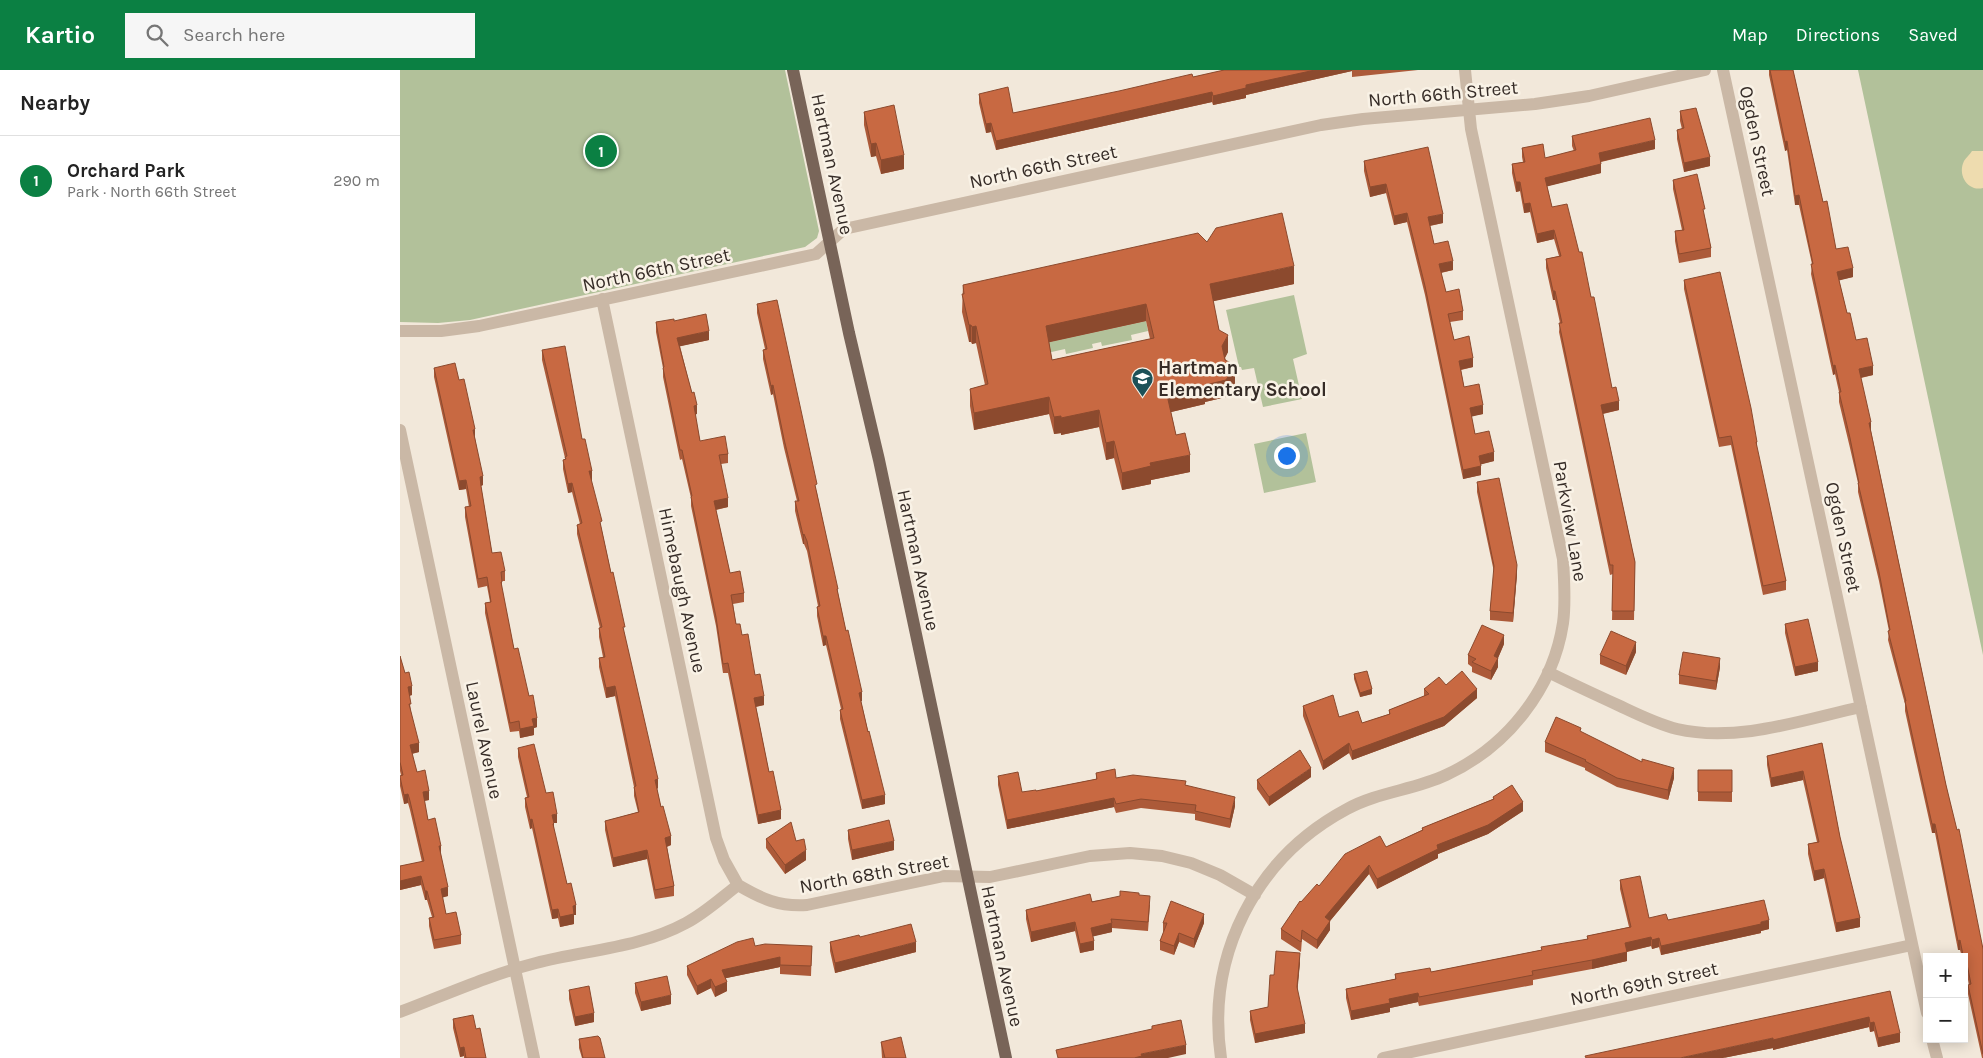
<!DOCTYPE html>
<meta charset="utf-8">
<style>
:root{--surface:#fff;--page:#f6f6f6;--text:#222;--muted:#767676;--line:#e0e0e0;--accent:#0b8043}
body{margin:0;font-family:Karla,sans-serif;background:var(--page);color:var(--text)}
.controls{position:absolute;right:15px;bottom:15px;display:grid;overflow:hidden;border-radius:0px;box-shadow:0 2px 12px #0003}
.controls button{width:45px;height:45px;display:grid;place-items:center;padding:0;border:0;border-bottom:1px solid var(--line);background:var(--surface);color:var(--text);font:25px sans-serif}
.you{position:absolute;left:886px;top:385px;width:18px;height:18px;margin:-12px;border:4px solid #fff;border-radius:50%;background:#1a73e8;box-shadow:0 0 0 8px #1a73e833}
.badge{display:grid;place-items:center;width:32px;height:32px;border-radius:50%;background:var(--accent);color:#fff;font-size:16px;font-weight:700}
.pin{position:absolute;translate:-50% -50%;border:2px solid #fff;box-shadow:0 1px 5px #0006}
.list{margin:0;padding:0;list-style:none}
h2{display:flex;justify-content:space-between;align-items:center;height:65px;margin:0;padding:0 20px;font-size:21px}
h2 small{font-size:16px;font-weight:400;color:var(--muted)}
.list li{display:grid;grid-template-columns:32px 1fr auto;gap:15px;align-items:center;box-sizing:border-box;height:90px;padding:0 20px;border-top:1px solid var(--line)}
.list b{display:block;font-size:19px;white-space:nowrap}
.list p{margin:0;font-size:16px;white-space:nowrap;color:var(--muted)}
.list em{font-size:16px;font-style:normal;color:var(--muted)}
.icon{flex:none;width:28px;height:28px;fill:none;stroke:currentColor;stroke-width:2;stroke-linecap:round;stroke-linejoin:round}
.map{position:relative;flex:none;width:1583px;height:988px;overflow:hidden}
header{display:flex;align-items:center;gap:30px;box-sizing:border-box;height:70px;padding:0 25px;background:var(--accent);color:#fff}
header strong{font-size:24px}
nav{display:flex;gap:28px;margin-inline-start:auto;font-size:18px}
.search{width:350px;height:45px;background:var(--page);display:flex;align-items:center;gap:12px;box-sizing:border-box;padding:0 18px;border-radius:0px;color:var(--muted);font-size:19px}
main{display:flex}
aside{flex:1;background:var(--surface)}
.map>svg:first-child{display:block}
</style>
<header>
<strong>Kartio</strong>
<div class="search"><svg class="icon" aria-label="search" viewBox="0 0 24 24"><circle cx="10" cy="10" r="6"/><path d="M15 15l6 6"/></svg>Search here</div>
<nav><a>Map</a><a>Directions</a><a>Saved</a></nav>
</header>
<main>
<aside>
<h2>Nearby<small></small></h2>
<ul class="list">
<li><span class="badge">1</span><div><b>Orchard Park</b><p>Park · North 66th Street</p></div><em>290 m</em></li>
</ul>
</aside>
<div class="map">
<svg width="1583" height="988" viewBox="0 0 1583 988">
<rect width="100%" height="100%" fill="#f2e8da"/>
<path fill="#b2c19a" d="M0,0h385l34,161 -2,7 -12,9 -335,73 -32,3 -38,-1z
M1458,0h125v585z
M894,225l13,59 -14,5 9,40 -39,8 -9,-39 -12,2 -1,-3h-2l-13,-57z
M746,251l2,10 -17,4 1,5 -30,6 -1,-4 -9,2 1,4 -27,6 -1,-5 -18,4 -2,-10z
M906,363l10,49 -52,11 -10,-49z"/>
<path fill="#eedcaf" d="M1572,81h11v37c-15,4 -26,-13 -19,-27 2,-3 6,-7 8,-10z"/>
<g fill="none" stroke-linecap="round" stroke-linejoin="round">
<path stroke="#cab8a6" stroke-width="12" d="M1323,0l204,943
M202,229l114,539 8,22 14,25
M0,261h41l38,-5 337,-72 28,-25 477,-104 42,-6 172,-15 54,-8 116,-26
M0,360l134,628
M1148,602c24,12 48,23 72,34 19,9 37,18 57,23 60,14 125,-9 184,-22
M338,815c24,14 41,22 69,20l137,-29 46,1 100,-21 40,-3 32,3 29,7 29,12 35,20
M0,942c45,-17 89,-37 136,-49 50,-13 104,-15 150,-40 19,-10 35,-25 52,-38
M1532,969l5,19
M821,988c-15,-102 34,-200 126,-249 31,-17 67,-19 99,-34 61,-28 107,-86 117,-152 3,-21 1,-43 0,-64l-92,-430 -6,-59
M983,988l529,-113"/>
<path stroke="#786458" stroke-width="12" d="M393,0l56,263 30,127 127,598"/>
</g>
<path fill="#ac5a39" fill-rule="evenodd" d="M822,0h196l-66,7v-6l-106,24v3l-33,7 -1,-3 -216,48 -5,-18 -5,1 -7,-30v-9l34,19 180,-36 29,-6z
M1369,0h24l30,132 13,47 17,28 -14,3 8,33 9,27 17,35 -12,3 10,53 75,354 37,164v109h-1l-14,-64v-9h1l-4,-21h-1v-7h-2l-2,-7h-2l-23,-117h-3l-20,-90 -7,-32v-7l-17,-64 1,-9 -10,-50 -21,-89v-9l-8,-35 -11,-46v-10l-4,-18 -2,1 -22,-101 1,-10 -13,-59h-4l-8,-55 -2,1 -16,-76z
M1280,41l30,55 -26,6 -7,-33v-9l5,-1 -2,-8z
M464,42l40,57 -23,5 -5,-18 -5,1 -7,-32z
M1172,66l83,13 -54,13v11l-54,13 5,21 27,45 12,45 21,91 7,22 -16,4 32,148 -1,58h-22l1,-46 -3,1 -51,-243 1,-9 -5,-23h-2l-7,-32v-9l13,-3 -5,-17 -17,4 -7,-31 -6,1 -4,-22 -4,1 -4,-19v-9l11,-2 -1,-5v-9l23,10 29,-7 -2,-5z
M964,91l79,62 -13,3 4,18 19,26 -12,3 5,19 17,19v9l-13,2 4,18 19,27 -12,3 3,17 19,27 -12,2 4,18 19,27 -13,3v11l-18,4 -38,-184 -18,-73 -13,3 -8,-32 -16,4 -6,-26z
M1273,110l32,38 6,30v9l-32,6 -4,-22v-10l7,-1 -9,-41z
M807,172l87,42 -81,17 6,29 9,22 -3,6 10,25 -9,14 -21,5v2l-34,8 5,23 14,37 -39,8v4l-29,6 -8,-32 -8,2 -7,-33 -38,8v-2l-7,1 -5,-20 -75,16 -4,-24v-17l15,-4 -9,-42 -4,1 -1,-2h-2l-7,-30 1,-27zM746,251l4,18 -98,21 -3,-18z
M1284,210l73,162v9l29,130v9l-23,5 -32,-150 -12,2 -35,-158z
M357,234l60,189 29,138 16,70h-1l24,103 -23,5 -22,-90v-9l1,-1 -15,-64 -3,1 -6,-30v-9l1,-1 -11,-55 -3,-7h-1l-8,-33v-10h2l-13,-53 -11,-54 -2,1 -8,-36v-9l2,-1 -8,-36z
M274,251l35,19 -29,6 17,68h-2l5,27 28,13v9l-7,1 7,43 -12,3 14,63 14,20v9l-11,2 3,20 6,11 22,70 -8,2 13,65 12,47 -23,5 -30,-151h-5l-7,-47 -25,-120v-8l-9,-39 -2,1 -17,-83v-9l-7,-36v-10z
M142,280l40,89 10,41h-1l11,51 56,257 -1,1 4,18 10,38 -4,2 7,39v10l-19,3 -8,-40 -34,8 -8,-37v-9l33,-9 -4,-16v-9l-19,-91 -9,2 -7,-31v-9l4,-1 -4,-20v-9h1l-23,-94v-9l3,-1 -8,-32 -4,1 -5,-24v-9l2,-1v-1l-23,-98z
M34,298l25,12 16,58 8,47 -2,1 11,67 13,18v10h-3v9l12,59 15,47 8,31 -3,1v7l-14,3 -1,-7 -9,1 -25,-119v-10l5,-1 -3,-16 -9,2 -13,-71v-10h4l-3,-18 -7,1 -25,-113z
M1077,412l40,92 -4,48 -23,-2v-9l4,-39 -17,-80z
M1385,554l33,47 -23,5 -10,-43z
M1104,574l-6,14v9l-7,13 -19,-8v-5l-4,-3v-9z
M1236,582l-10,23 -26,-11v-9z
M0,586l4,15 8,24 -3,1 2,16 8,40 -7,2 5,18 12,28 -5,1 4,19 13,35 7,41 -6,1 4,17 15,21v9l-27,5 -5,-23v-8l3,-1 -5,-17h-2l-4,-15 -21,5v-24l22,-4 -12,-52 -2,-7 -4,1 -4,-18v-10l1,-1 -1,-4z
M1320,597l-4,23 -37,-6v-9z
M954,604l18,20 -12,3 -6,-18z
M1046,615l31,13 -33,28 -92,34 -3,-7 -26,17 -20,-54v-10l59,17 27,-9v-4l35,-14v-7z
M1181,662l61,30 32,16 -6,22 -51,-13 -32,-17v-2l-40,-16v-10z
M1422,673l18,94 20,90 -24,5 -12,-54 -10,3 -6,-27v-10l9,-2 -14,-62 -32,7 -4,-22v-9z
M118,678l28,45 11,30h-3v7l13,54 9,31h-2v9l-14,3 -2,-9 -6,1 -20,-91 -2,1 -5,-22v-9l2,-1 -9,-40z
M1298,700h34v32l-34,-1z
M696,703l20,5 70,7 49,21 -5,22 -35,-8v-6l-54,-6 -25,5 -2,-6 -107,22 -9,-44v-9l24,16 14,-1 60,-12z
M911,707l-42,29 -12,-17v-9z
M1093,727l30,14 -35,23 -50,20v4l-61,31 -8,-15 -39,47v9l-13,19 -15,-10 -1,13 -20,-13v-10l20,-27 18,-16 67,-39 36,-17v-2l71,-29z
M448,760l46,20 -42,10 -4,-21z
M366,769l30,2 10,19 -21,14 -19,-26z
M1220,810l29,38 120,11 -8,2v2l-100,22 -2,-8 -7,2 -1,-3 -24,6v9l-35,8 -59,11v5l-114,21 -1,-4 -28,6v4l-39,8 -5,-22v-9l49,-10v-5l36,-2 110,-22 46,-11v-3l42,-9 -9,-38z
M739,825l11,10 -2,26 -36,-3v4l-19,4 1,14 -14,3 -5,-22 -44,11 -5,-23v-9z
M763,853h41l-10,25 -15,-6 -5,13 -14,-5v-9l4,-9h-1z
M460,867l56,15 -81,21 -5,-22v-9z
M355,876h57l-1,30 -31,-2v-7l-54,11 1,13 -12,6 -4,-9 -14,7 -10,-20v-9z
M900,892l-3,27 8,44 -50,10 -5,-23v-9l18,-4 6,-32z
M235,913l36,21 -30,7 -6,-18z
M169,920l25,32 -19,4 -6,-27z
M1490,921l10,51 -22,5 -4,-16 -4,1 -1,-5 -96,23v-2l-50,10z
M53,949l33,39h-22v-2l-4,1 -7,-29z
M179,969l26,19h-23l-3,-10z
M481,972l25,16h-24z"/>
<path fill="#8c4a2e" d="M915,0h37v1l-106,24v3l-33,7v-9l33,-11z
M812,22v10l-216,48v-9z
M591,53v9l-5,1v-9z
M1255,70v9l-56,13v-9z
M1387,71v9l-2,1v-9z
M476,73v13l-5,1v-13z
M504,85v14l-23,5v-14z
M1310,87v9l-26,6v-9z
M1201,94v9l-56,14v-9z
M1116,112h4v9l-4,1z
M986,114v9l-16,4v-10z
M1399,125v10h-4v-9z
M1130,133v9l-6,1v-9z
M1007,143v9l-13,3v-9z
M1043,144v9l-15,3v-9z
M1154,160v9l-17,4v-9z
M1053,191v9l-14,3v-9z
M894,196v18l-84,18v-18z
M1453,198v9l-16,4v-9z
M1153,221h2v9h-2z
M746,234v17l-100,22v-17z
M569,255h2v17h-2z
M576,256v17l-4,1v-17z
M309,261v9l-32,7v-9z
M828,265v17l-6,11v-17z
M1073,288v9l-14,3v-9z
M835,295v18l-9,14 -21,5v2l-38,9v-18l38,-10z
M1435,295v9l-2,1v-9z
M1473,296v9l-14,3v-9z
M373,315v9l-2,1v-9z
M649,327v17l-75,16v-17z
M1219,331v9l-18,4v-9z
M297,335v9l-3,1v-9z
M1083,335v9l-13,3v-9z
M699,340v17l-38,8v-17z
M661,346v17l-7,1v-17z
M1471,352v9l-2,1v-9z
M75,359v9l-2,1v-9z
M714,371v17l-8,2v-17z
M1094,382v9l-15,4v-9z
M790,385v17l-39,8v4l-29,6v-17l28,-10z
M1081,396v9l-18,4v-9z
M189,401h3v9l-3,1z
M83,406v9l-3,1v-9z
M66,410v9l-7,1v-9z
M172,413v9l-4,1v-9z
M328,428v9l-14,3v-9z
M404,464v10h-1v-9z
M1117,495v9l-4,48v-9z
M1104,565v9l-6,14v9l-7,13v-9l3,-15z
M423,566h3v9l-3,1z
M1236,572v10l-10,23v-9z
M1320,588v9l-4,23v-9z
M1418,592v9l-23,5v-9z
M12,616v9l-4,1v-9z
M215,616v10l-9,2v-10z
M972,619v5l-12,3v-4z
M1077,619v9l-33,28 -92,34v-9z
M462,622v9l-3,1v-9z
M364,626v9l-10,2v-9z
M137,648v9l-3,1v7l-14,3v-9l12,-10z
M19,673v9l-9,2v-9z
M949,673v10l-26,17v-9z
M911,698v9l-42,29v-9z
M1274,698v10l-6,22v-10z
M1403,701v9l-32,7v-9z
M258,709v9l-3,1v-9z
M29,721v9l-6,1v-9z
M8,724v9l-4,1v-9z
M485,725v9l-23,5v-9z
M835,727v9l-5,22v-9z
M714,728v9l-107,22v-9z
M1123,732v9l-35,23 -50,20v4l-61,31v-10l60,-34z
M381,740v9l-23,5v-9z
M157,744v9h-3v10h-1l-1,-18z
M132,749v9l-2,1v-9z
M1532,754h3v9h-3z
M271,766v9l-6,2v-9z
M494,771v9l-42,10v-10z
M39,776h2v9h-2z
M247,780v9l-34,8v-9z
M406,780v10l-21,14v-9z
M969,795v9l-44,53v-10z
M1424,799v9l-10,3v-10z
M21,806v9l-21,5v-9z
M48,817v9l-7,2v-9z
M25,821h2v9h-2z
M176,835v10h-2v9l-14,3v-10l13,-11z
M158,839v9l-6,1v-9z
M804,844v9l-10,25v-9z
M1460,848v9l-24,5v-9z
M1369,850v9l-8,2v2l-100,22v-9z
M930,851v9l-13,19v-9z
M675,852v9l-44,11v-10z
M712,853v9l-21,5v-9z
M779,863v9l-5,13v-9z
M1251,867v9l-26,6v-9z
M1259,868v9l-7,2v-9z
M1560,870v10h-2v-9z
M694,871v9l-14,3v-9z
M516,872v10l-81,21v-10z
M1227,882v9l-35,8v-9z
M900,883v9l-3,34v-9z
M1565,884v10h-1v-7h-1v-2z
M380,887v10l-58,12v-9z
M311,909v9l-14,7v-9z
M327,912v9l-12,6v-10z
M1018,923v9l-28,6v4l-39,8v-9l38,-12z
M271,925v9l-30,7v-9z
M194,943v9l-19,4v-9z
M1469,947v10l-96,23v-10z
M1474,952v9l-4,1v-9z
M905,954v9l-50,10v-9z
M1500,963v9l-22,5v-9z
M1373,968v10l-50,10h-43z
M786,975v9l-18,4h-34l7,-4z
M64,977v9l-4,1v-9z"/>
<path fill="#c86942" stroke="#8c4a2e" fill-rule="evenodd" d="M824,0h91l-69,15v3l-33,8 -1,-4 -216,49 -5,-18 -5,1 -7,-30 29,-7 5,26 106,-22 73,-17 1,3z
M1370,0h23l30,132 4,-1 9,48 12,-2 5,21 -16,4 10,41h3l6,27 11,-2 6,28 -14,3 12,53 -2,1 77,362 11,45 2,-1 24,120v105l-15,-69 3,-1 -6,-30 -2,1 -3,-15 -2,1 -23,-117h-3l-20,-90 -7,-33h1l-18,-70 2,-1 -11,-58 -21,-89h1l-9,-45 -11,-46h2l-6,-27 -2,1 -22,-102h2l-14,-69 -4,1 -8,-55 -2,1z
M494,35l10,50 -23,5 -5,-17 -5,1 -7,-32z
M1296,38l14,49 -26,6 -7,-33 7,-2 -4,-17z
M1250,48l5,22 -56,13 2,11 -56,14 7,29 15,-3 12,48h3l9,45h3l18,91 4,-1 3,14 -18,4 34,157 -1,49h-22l1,-46h-3l-51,-242h3l-7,-32h-2l-7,-32 15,-3 -7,-26 -17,4 -7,-31 -6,1 -4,-22h-4l-4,-18 13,-2 -3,-14 21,-4 2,14 31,-8 -4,-14z
M1028,77l15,67 -15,3 6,27 14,-3 5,20 -14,3 7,28 13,-3 4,22 -15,3 6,26 15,-4 4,22 -14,3 5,26 15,-3 4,21 -13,3 5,26 14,-3 5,21 -15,4 2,10 -18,4 -38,-184 -18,-73 -13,3 -8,-32 -16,3 -6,-26z
M1297,104l8,35h-2l8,39 -32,6 -4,-23 9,-1 -11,-50z
M882,143l12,53 -84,18 9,46 9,5 -6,11 3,14 10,5 -9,15 -21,5v2l-38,8 9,40 9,-2 5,22 -40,8 1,3 -29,7 -8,-32 -8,2 -7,-33 -38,8v-2l-7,1 -5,-20 -75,16 -4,-24 18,-5 -12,-58 -4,1 -1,-2h-2l-7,-31h2l-1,-9 235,-52 9,9 9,-14zM746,234l8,34 -102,22 -6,-34z
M1320,202l31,136 6,34h-1l30,139 -23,5 -32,-150 -12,2 -35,-158z
M377,230l40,184 -2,1 23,104h-1l9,42 2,-1 14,62 -3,1 9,39 1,-1 16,64 -23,5 -22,-90 3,-1 -17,-73h-3l-6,-29 3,-1 -13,-65 -3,-7 -1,1 -8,-34h4l-15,-62 -11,-54 -2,1 -8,-36 4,-1 -10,-45z
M306,244l3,17 -32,7 15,55 2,-1 3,13 -3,1 6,35 25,-5 3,18 -9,1 9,43 -14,3 16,72 10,-2 4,22 -13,2 5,29h4l2,11 6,-1 7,41 5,-1 4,22 -10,2 15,74 4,-1 8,39 -23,5 -30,-152 -5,1 -7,-47 -25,-120 1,-1 -10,-46h-2l-17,-82 1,-1 -8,-45 18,-3v2z
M165,276l17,93h3l7,32h-3l13,50 -2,1 11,51 2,-1 12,55h-2l35,152 -3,1 6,27 2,-1 8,30 -6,2 9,48 -19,4 -8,-40 -34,8 -8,-37 34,-9 -5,-25 2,-1 -21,-100 -9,2 -7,-30 6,-1 -6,-29 3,-1 -25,-102 5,-2 -10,-40 -4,1 -5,-24 3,-1 -1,-2 2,-1 -25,-106z
M55,293l4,17 5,-1 11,50 -2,1 10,46 -3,1 1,9 11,67 9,-1 4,19 -4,1 1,10h-1l13,67 4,-1 11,48 4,-1 4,23 -5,1 2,7 -14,3 -1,-8 -9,2 -25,-120 6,-1 -4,-25 -9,2 -13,-72 6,-1 -5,-26 -7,1 -25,-113z
M1099,408l18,87 -4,48 -23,-2 4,-45 -17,-84z
M1408,549l10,43 -23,5 -10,-43z
M1082,555l22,10 -10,21 4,2 -7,13 -19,-9 4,-3 -8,-4z
M1211,561l25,11 -10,24 -26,-11z
M1283,582l37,6 -4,23 -37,-6z
M0,586l5,17 4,-1 3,14 -4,1 3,17h-2l10,39 -9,2 7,27 8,-2 4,21 -6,1 5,28 7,-2 6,28h-2l9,41 -7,2 5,25 10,-2 5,23 -27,5 -5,-22 5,-1 -7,-26h-2l-4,-15 -21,5v-15l24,-5 -14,-60 -2,-7 -4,1 -4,-18v-1l3,-1 -3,-13z
M967,601l5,18 -12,4 -6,-19z
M1062,601l15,18 -33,28 -92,34 -3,-8 -26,18 -20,-55 30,-11 6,22 19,-6 4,12 28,-9 -1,-4 40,-16 -5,-5 15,-12 7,8z
M1156,647l25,11 -1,3 62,31v-3l32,9 -6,22 -51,-12 -32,-17 1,-1 -41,-18z
M1422,673l18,94 20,81 -24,5 -12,-54 -10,2 -6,-27 11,-2 -16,-71 -32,7 -4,-22z
M134,674l12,49 7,-1 4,22 -5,1 2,8 -1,1 14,60 4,-1 5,22 -3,1 1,8 -14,3 -2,-8 -6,1 -20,-91 -2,1 -5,-22 4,-1 -11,-49z
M900,680l11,18 -42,29 -12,-17z
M715,699l1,9 17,-3 53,6 -1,4 50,12 -5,22 -35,-8 1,-6 -55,-6 -25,5 -2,-6 -107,22 -9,-44 20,-4 4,20 14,-2v1l61,-12 -1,-6z
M1298,700h34v22h-34z
M1112,715l11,17 -35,23 -51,20 1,4 -61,30 -8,-14 -44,52 5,4 -13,19 -15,-10 -1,12 -20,-13 19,-28 1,1 16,-18 2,2 26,-32 35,-18 6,11 37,-17 -1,-2 72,-29 -1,-2z
M489,750l5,21 -42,9 -4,-20z
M391,752l5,19 8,-2 2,11 -21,15 -19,-26z
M1240,806l9,42 17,-4 2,6 96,-20 5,20 -8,2v2l-100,22 -2,-8 -7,2 -1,-3 -26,6 2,9 -35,8 -60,11 1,4 -114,22 -1,-4 -29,6 1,4 -39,8 -5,-22 50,-10 -1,-5 35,-6 1,4 111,-22 -1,-3 47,-8 -1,-3 44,-9 -11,-47z
M720,821l19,2v2l11,1 -2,26 -37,-3 1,4 -21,5 3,13 -14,3 -5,-22 -44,10 -5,-22 64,-16 2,8 28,-6z
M771,831l33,13 -10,25 -15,-6 -5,13 -14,-5 7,-18h-4z
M511,854l5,18 -81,21 -5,-21 29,-7 1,2z
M353,868l2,8 10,-2 47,2 -1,20 -31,-1v-8l-58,13 5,12 -12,5 -4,-8 -14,7 -10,-20 50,-24z
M876,881l24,2 -3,34 8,37 -50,10 -5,-23 18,-4 2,-32h4z
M267,906l4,19 -30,7 -6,-19z
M189,916l5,27 -19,4 -6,-27z
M1490,921l10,42 -22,5 -4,-16 -4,1 -1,-6 -96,23v-2l-93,20h-94l-1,-2z
M73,945l3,14 4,-1 6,30h-20l-2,-11 -4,1 -7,-29z
M781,950l5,25 -45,9 1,2 -8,2h-76l-2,-8 96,-21v-3z
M198,966l2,2 5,20h-22l-4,-19z
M501,967l5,21h-21l-4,-16z"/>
<defs>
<symbol id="school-pin" viewBox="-11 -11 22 30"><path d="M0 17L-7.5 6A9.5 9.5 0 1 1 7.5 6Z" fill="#1c5158" stroke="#f9f2e6"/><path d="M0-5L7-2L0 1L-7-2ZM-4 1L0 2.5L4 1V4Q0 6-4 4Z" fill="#fff"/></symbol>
</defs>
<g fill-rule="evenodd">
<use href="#school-pin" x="730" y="296" width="25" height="34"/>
</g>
<g text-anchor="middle" stroke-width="5" stroke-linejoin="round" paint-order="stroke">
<g font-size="19" fill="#362c27" stroke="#f9f2e6">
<text transform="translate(1043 23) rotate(-5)" y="7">North 66th Street</text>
<text transform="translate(1358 71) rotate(78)" y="7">Ogden Street</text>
<text transform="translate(433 94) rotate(78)" y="7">Hartman Avenue</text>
<text transform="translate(643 96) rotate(-12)" y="7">North 66th Street</text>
<text transform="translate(256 199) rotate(-12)" y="7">North 66th Street</text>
<text transform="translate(1171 451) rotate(80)" y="7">Parkview Lane</text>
<text transform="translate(1444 467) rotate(78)" y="7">Ogden Street</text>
<text transform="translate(519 490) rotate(78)" y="7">Hartman Avenue</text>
<text transform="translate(283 520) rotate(78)" y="7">Himebaugh Avenue</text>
<text transform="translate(85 670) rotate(78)" y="7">Laurel Avenue</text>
<text transform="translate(474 803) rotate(-10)" y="7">North 68th Street</text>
<text transform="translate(603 886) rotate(78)" y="7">Hartman Avenue</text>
<text transform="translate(1244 913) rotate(-12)" y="7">North 69th Street</text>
</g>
<g font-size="19" font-weight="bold" fill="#362c27" stroke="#f9f2e6" text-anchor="start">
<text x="758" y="304">Hartman<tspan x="758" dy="22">Elementary School</tspan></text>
</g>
</g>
</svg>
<div class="controls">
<button>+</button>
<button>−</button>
</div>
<div class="you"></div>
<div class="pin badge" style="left:201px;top:81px">1</div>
</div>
</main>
